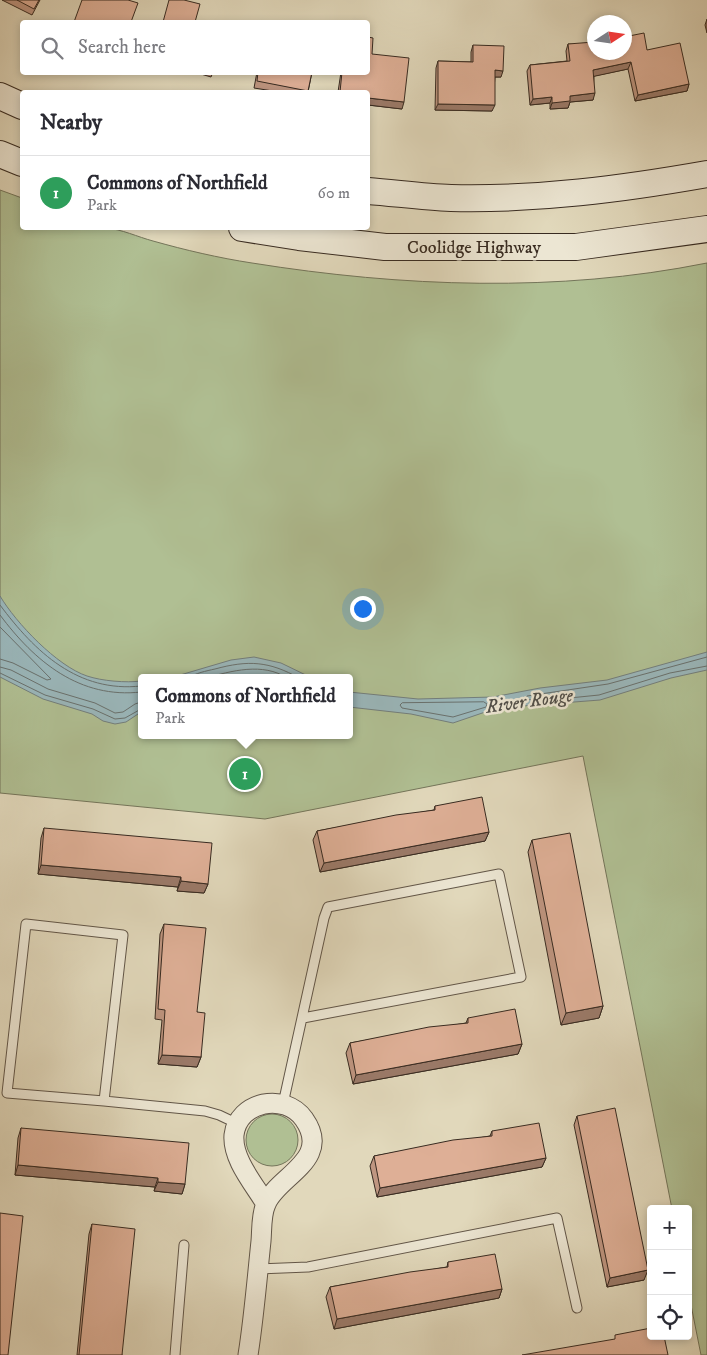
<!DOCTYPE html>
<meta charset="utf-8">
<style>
:root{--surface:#fff;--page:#f7f7f7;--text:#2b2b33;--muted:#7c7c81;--line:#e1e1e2;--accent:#ea580c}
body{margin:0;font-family:"IM FELL DW Pica",serif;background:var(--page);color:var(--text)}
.controls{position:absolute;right:15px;bottom:15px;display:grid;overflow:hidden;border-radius:5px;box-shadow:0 2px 8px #0003}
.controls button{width:45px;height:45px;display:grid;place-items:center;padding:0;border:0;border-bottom:1px solid var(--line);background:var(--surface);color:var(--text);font:25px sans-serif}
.compass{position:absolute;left:587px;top:15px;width:45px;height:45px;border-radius:50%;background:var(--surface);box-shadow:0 2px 8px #0003;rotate:78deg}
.you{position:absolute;left:362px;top:608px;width:18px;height:18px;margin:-12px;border:4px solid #fff;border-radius:50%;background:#1a73e8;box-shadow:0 0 0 8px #1a73e833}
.badge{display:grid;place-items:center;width:32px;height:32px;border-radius:50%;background:var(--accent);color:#fff;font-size:16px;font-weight:700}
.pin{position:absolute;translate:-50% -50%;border:2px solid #fff;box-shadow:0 1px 5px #0006}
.popup{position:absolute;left:138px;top:674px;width:215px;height:65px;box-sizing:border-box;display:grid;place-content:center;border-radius:5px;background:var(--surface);filter:drop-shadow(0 1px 4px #0005);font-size:16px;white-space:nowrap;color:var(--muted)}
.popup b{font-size:19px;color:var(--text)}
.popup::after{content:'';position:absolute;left:50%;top:100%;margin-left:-10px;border:10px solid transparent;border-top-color:var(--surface)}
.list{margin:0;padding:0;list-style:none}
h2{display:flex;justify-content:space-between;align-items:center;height:65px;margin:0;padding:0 20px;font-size:21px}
h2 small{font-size:16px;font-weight:400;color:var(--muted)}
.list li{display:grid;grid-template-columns:32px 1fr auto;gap:15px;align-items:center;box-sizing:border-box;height:75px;padding:0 20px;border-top:1px solid var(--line)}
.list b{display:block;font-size:19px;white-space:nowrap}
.list p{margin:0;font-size:16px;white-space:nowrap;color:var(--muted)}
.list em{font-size:16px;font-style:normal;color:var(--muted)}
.icon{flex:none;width:28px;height:28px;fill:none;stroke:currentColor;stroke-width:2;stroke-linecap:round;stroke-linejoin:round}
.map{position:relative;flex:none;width:707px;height:1355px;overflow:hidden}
.search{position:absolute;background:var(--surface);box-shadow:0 2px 8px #0003;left:20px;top:20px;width:350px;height:55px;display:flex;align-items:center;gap:12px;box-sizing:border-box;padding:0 18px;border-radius:5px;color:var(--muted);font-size:19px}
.panel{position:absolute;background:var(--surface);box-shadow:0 2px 8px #0003;left:20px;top:90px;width:350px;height:140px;border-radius:5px}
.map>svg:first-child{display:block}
</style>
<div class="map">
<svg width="707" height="1355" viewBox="0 0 707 1355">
<rect width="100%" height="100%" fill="#e1d8bb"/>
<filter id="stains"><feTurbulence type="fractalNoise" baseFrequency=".004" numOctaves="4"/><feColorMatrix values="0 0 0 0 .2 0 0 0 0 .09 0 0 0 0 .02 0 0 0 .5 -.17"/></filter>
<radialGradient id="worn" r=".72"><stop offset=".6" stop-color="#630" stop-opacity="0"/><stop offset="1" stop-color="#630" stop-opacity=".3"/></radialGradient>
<path fill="#b0bf93" stroke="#74755a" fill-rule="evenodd" d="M0,190l22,8v30c28,0 57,-3 84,0 15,1 32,9 47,13 32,9 66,17 99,22 150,24 306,30 455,0v1092h-6l-13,-65v-81h-16l-89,-453 -318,63 -265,-26zM141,678h208v57h-208z
M246 1140a26 26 0 1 1 52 0a26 26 0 1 1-52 0Z"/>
<path fill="#9ab7bb" stroke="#737f7d" d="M0,596c16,27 57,70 87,80 15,5 39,7 54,5v31l-15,10 -11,2 -12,-3 -11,-7 -49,-15 -43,-22z
M707,652v18l-36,8 -71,22 -103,8 -44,15 -42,-9 -62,-7v-15l69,7 75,-2 47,-9 67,-8z
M254,657l27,6 31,15h-142l61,-18z"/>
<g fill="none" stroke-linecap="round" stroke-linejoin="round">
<path stroke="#69716e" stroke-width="1" d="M0,605c35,47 78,88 141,81
M0,615c35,47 80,84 141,77
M0,627l51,52 -4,1 -34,-17 -13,-4
M707,657l-99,27 -81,12 -2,3 15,2 59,-6 71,-22 37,-7
M0,667l11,3 37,19 47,14 20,10 8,-1 12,-8 6,-2
M0,673l45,22 48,14 22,10 10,-1 16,-9
M188,678c8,-5 18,-7 27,-9 33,-9 54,-8 84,9
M206,678c25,-7 57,-16 81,0
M484,702l3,2 -1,3 -33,10 -51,-9 -2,-3 2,-2z"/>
<defs>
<path id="lane" d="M104,1101l-97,-8 19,-169 97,11 -19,166 101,10 14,4 19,9
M283,1104l41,-186 4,-11 171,-33 22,103 -218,41
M258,1269l50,-2 249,-49 20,90
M175,1355l9,-110"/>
<path id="street" d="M248,1355c6,-38 9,-76 13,-114 1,-11 0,-27 5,-37 11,-28 67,-44 38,-85 -19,-27 -66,-18 -70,16 -2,24 20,49 32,69"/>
<path id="secondary" d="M0,96l22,10
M0,154l22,9
M368,191c27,2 55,6 83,7 86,2 171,-9 256,-24
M242,228l57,9 86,10h191l131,-18"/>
</defs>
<use href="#lane" stroke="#625648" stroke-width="11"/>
<use href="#street" stroke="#625648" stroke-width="21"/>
<use href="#secondary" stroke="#382b21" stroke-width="28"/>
<use href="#lane" stroke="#ece6d3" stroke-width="9"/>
<use href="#street" stroke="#ece6d3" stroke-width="19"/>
<use href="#secondary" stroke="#ece6d3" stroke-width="26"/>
</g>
<path fill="#bf9681" stroke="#382b21" d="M2,0h38l-8,15z
M707,19v14l-2,-8z
M568,44l79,6 42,34 -2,7 -52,10 -7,-32 -34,7 -1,24 -23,2 -2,6 -18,1v-6l-20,2 -3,-34 3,-6 37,-4 -1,-10z
M473,45l28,32h-6l-3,34 -57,-1 1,-42 2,-7 33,1v-10z
M372,54l30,55 -34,-4v-13h-30l3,-20h27z
M194,72h19l-2,5z
M257,72h55l-4,20h-29l-25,-4z
M435,806l54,26 -4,9 -165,31 -7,-32 4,-9 117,-21z
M44,828l164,56 -4,9 -27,-2 1,-4 -140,-13 3,-36z
M532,840l71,166 -4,12 -38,7 -33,-173z
M164,924l33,88 4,45 -4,10 -39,-3 4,-44 -7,-1 5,-85z
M468,1018l54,26 -4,10 -165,30 -7,-31 4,-10 116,-20z
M577,1116l67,164 -37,7 -33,-162z
M21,1128l164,56 -3,10 -28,-3 1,-4 -140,-12 3,-37z
M492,1131l54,27 -4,9 -165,30 -7,-31 4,-10 116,-20z
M92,1224l30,131h-45l12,-121z
M448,1262l54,27 -3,9 -165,31 -8,-32 4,-10 117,-20z"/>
<path fill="#9b7a69" stroke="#382b21" d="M631,62l-3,7 -37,8 2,-7z
M495,70l8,1 -2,6h-8z
M689,84l-2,7 -52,10 3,-6z
M595,93l-2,7 -23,2 -2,6 -18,1 2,-6 18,-7z
M552,97l-2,6 -20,2 3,-6z
M368,98l36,4 -2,7 -34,-4z
M438,104l57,1 -3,6 -57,-1z
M489,832l-4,9 -165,31 4,-9z
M41,865l140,12 -3,10 -140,-13z
M181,881l27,3 -4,9 -27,-2z
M603,1006l-4,12 -38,7 5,-12z
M522,1044l-4,10 -165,30 3,-9z
M162,1055l39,2 -4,10 -39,-3z
M546,1158l-4,9 -165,30 3,-9z
M18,1165l140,13 -3,9 -140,-12z
M158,1182l27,2 -3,10 -28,-3z
M648,1270l-4,10 -37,7 3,-9z
M502,1289l-3,9 -165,31 3,-10z"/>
<path fill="#deaf96" stroke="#382b21" d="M17,0h22l-5,9z
M82,0h46l10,3 -7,19h-57z
M169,0h15l16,4 -5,18h-32z
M644,33l3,17 33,-7 9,41 -51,11 -7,-33 -38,8 2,23 -25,3v5l-18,2v-6l-19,2 -3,-34 40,-4 -2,-17 26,-2v10h30v-15z
M368,37l5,1 -1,16 37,4 -5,44 -36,-4v-6h-28l2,-20h26z
M473,45l31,1 -1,25 -8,-1v35l-57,-1v-43l35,1z
M258,72h54l-4,19 -51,-10z
M482,797l7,35 -165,31 -7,-32 79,-16 39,-5v-4z
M44,828l168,15 -4,41 -27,-3v-4l-140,-12z
M570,833l33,173 -37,7 -34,-173z
M164,924l42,4 -9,84 8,1 -4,44 -39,-2 3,-45 -7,-1z
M515,1009l7,35 -166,31 -6,-32 79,-16 39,-4v-5z
M615,1108l33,162 -38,8 -33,-162z
M539,1123l7,35 -166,30 -6,-32 79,-16 39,-4v-5z
M21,1128l168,15 -4,41 -27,-2v-4l-140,-13z
M0,1213l23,3 -15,139h-8z
M92,1224l43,5 -13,126h-43z
M495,1254l7,35 -165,30 -7,-32 80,-15 38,-5v-5z
M651,1328v8h13l4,19h-146l93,-16v-4z"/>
<g text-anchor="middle" stroke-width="5" stroke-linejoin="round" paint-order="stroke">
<g font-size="18" fill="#382b21" stroke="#ece6d3">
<text x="474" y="253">Coolidge Highway</text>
</g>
<g font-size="19" font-style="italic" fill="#504e48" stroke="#ece6d3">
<text transform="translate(529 700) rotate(-8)" y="7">River Rouge</text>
</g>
</g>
<rect width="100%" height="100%" filter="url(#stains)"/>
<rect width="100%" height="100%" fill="url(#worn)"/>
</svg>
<div class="controls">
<button>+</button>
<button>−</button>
<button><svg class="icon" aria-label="locate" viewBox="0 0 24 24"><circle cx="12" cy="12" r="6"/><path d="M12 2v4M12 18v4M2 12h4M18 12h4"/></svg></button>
</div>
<svg class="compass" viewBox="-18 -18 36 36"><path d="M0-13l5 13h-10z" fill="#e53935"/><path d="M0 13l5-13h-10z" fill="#7c7c81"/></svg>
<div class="you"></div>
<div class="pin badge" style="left:245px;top:774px;background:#2e9e5b">1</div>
<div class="popup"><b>Commons of Northfield</b>Park</div>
<div class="search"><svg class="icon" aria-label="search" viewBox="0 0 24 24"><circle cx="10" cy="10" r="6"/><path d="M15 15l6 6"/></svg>Search here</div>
<section class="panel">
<h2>Nearby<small></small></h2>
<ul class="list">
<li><span class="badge" style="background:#2e9e5b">1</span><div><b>Commons of Northfield</b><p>Park</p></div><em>60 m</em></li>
</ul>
</section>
</div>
